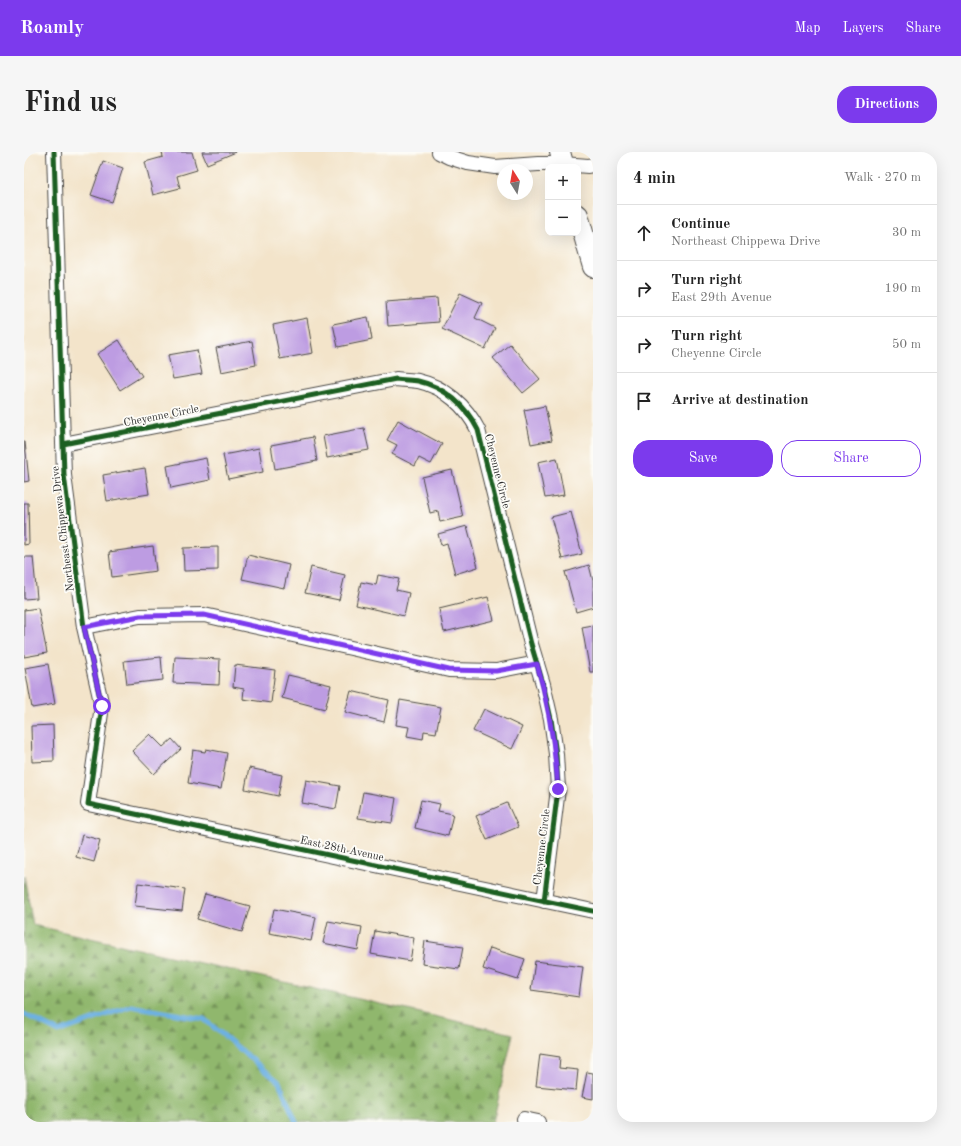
<!DOCTYPE html>
<meta charset="utf-8">
<style>
:root{--surface:#fff;--page:#f6f6f6;--text:#222;--muted:#767676;--line:#e0e0e0;--accent:#7c3aed}
body{margin:0;font-family:"Old Standard TT",serif;background:var(--page);color:var(--text)}
.controls{position:absolute;right:12px;top:12px;display:grid;overflow:hidden;border-radius:8px;box-shadow:0 4px 16px #0002}
.controls button{width:36px;height:36px;display:grid;place-items:center;padding:0;border:0;border-bottom:1px solid var(--line);background:var(--surface);color:var(--text);font:20px sans-serif}
.compass{position:absolute;left:473px;top:12px;width:36px;height:36px;border-radius:50%;background:var(--surface);box-shadow:0 4px 16px #0002;rotate:349deg}
.stop{position:absolute;width:12px;height:12px;margin:-9px;border:3px solid #7c3aed;border-radius:50%;background:#fff}
.stop.end{background:#7c3aed;border-color:#fff;box-shadow:0 1px 4px #0008}
.list{margin:0;padding:0;list-style:none}
h2{display:flex;justify-content:space-between;align-items:center;height:52px;margin:0;padding:0 16px;font-size:17px}
h2 small{font-size:13px;font-weight:400;color:var(--muted)}
.list li{display:grid;grid-template-columns:26px 1fr auto;gap:12px;align-items:center;box-sizing:border-box;height:56px;padding:0 16px;border-top:1px solid var(--line)}
.list b{display:block;font-size:15px;white-space:nowrap}
.list p{margin:0;font-size:13px;white-space:nowrap;color:var(--muted)}
.list em{font-size:13px;font-style:normal;color:var(--muted)}
.actions{display:flex;gap:8px;padding:12px 16px}
.actions a{flex:1;padding:9px 0;border:1px solid var(--accent);border-radius:16px;text-align:center;font-size:14px;color:var(--accent)}
.actions .main{background:var(--accent);color:#fff}
.icon{flex:none;width:22px;height:22px;fill:none;stroke:currentColor;stroke-width:2;stroke-linecap:round;stroke-linejoin:round}
.map{position:relative;flex:none;width:569px;height:970px;overflow:hidden;border-radius:16px}
header{display:flex;align-items:center;gap:24px;box-sizing:border-box;height:56px;padding:0 20px;background:var(--accent);color:#fff}
header strong{font-size:19px}
nav{display:flex;gap:22px;margin-inline-start:auto;font-size:14px}
.intro{display:flex;align-items:center;justify-content:space-between;box-sizing:border-box;height:96px;padding:0 24px}
h1{margin:0;font-size:28px}
.button{padding:10px 18px;border-radius:16px;background:var(--accent);color:#fff;font-size:14px;font-weight:700}
main{display:flex;gap:24px;padding:0 24px}
aside{flex:1;background:var(--surface);border-radius:16px;box-shadow:0 4px 16px #0002}
.map>svg:first-child{display:block}
</style>
<header>
<strong>Roamly</strong>
<nav><a>Map</a><a>Layers</a><a>Share</a></nav>
</header>
<div class="intro"><h1>Find us</h1><a class="button">Directions</a></div>
<main>
<div class="map">
<svg width="569" height="970" viewBox="0 0 569 970">
<defs>
<pattern id="forest-firs" width="22" height="20" patternUnits="userSpaceOnUse"><rect width="22" height="20" fill="#90b76d"/><path d="M5 1l3.5 6h-7zM16 11l3.5 6h-7z" fill="#76955a"/></pattern>
</defs>
<rect width="100%" height="100%" fill="#fdfcf7"/>
<filter id="ink" filterUnits="userSpaceOnUse"><feTurbulence type="fractalNoise" baseFrequency=".025" numOctaves="2"/><feDisplacementMap in="SourceGraphic" scale="8" xChannelSelector="R" yChannelSelector="G"/><feConvolveMatrix kernelMatrix="1 2 1 2 8 2 1 2 1" color-interpolation-filters="sRGB"/></filter>
<filter id="wash" filterUnits="userSpaceOnUse"><feTurbulence type="fractalNoise" baseFrequency=".012" numOctaves="4" result="noise"/><feDisplacementMap in="SourceGraphic" scale="16" xChannelSelector="R" yChannelSelector="G"/><feGaussianBlur stdDeviation="0.9" result="paint"/><feColorMatrix in="noise" values="0 0 0 0 0 0 0 0 0 0 0 0 0 0 0 0 0 1.4 0 .05"/><feComposite in="paint" operator="in"/></filter>
<g filter="url(#wash)">
<rect width="100%" height="100%" fill="#f3e4ca"/>
<path fill="url(#forest-firs)" stroke="#5e714c" d="M0,724l9,49 480,109 -20,88h-469z"/>
<g fill="none" stroke-linecap="round" stroke-linejoin="round">
<path stroke="#6db1e2" stroke-width="5" d="M0,862l35,18 72,-26 73,13 75,63 17,40"/>
</g>
<g id="blocks">
<path fill="#bd9ce2" d="M138,0h30l5,18 -20,6 3,12 -27,7 -8,-33 18,-5z
M178,0h34l-29,12z
M79,9l20,7 -11,34 -21,-7z
M436,141l22,10 -7,15 20,10 -10,21 -43,-20z
M413,146l2,24 -51,4 -2,-24z
M344,165l4,23 -34,7 -5,-23z
M283,166l6,35 -33,6 -7,-34z
M95,188l23,36 -22,14 -23,-36z
M228,189l4,24 -35,7 -5,-24z
M486,192l30,35 -17,14 -30,-35z
M173,198l5,24 -29,5 -5,-24z
M521,254l7,34 -21,4 -7,-34z
M374,268l44,24 -11,20 -12,-6 -4,8 -23,-12 5,-9 -10,-5z
M340,276l5,22 -42,8 -4,-22z
M289,285l4,24 -42,8 -4,-24z
M0,290h1l4,39 -5,1z
M235,296l4,24 -35,7 -5,-24z
M182,306l4,22 -39,8 -4,-22z
M533,306l7,37 -19,3 -7,-36z
M121,316l4,26 -42,7 -4,-26z
M428,318l11,47 -23,5 -2,-11 -8,2 -8,-36z
M0,351h4l1,41 -5,1z
M547,360l11,42 -20,5 -11,-42z
M443,374l11,41 -23,7 -8,-31 -6,2 -3,-11z
M129,394l3,25 -44,6 -3,-25z
M194,395v23l-34,1 -1,-23z
M224,403l41,10 -5,23 -42,-9z
M0,405h9l4,41 -13,1z
M565,413l4,16v26l-17,5 -11,-40z
M287,415l34,8 -6,25 -34,-7z
M354,423l21,4 -3,11 13,3 -5,23 -48,-11 5,-23 15,3z
M464,445l6,23 -50,12 -5,-23z
M14,456l9,45 -23,4v-47z
M569,473v47h-3l-8,-45z
M137,505l2,23 -36,4 -3,-23z
M151,505l45,2 -1,26 -46,-2z
M24,512l7,40 -23,4 -7,-40z
M211,513l40,5 -4,33 -28,-4 1,-10 -11,-2z
M264,523l43,10 -6,24 -43,-11z
M327,539l38,9 -5,22 -39,-10z
M376,548l41,7 -5,26 -12,-2 -1,8 -16,-3 2,-9 -13,-2z
M460,557l38,18 -10,22 -39,-18z
M29,573l1,36 -22,1 -1,-36z
M126,582l13,13 9,-8 9,10 -27,25 -22,-23z
M182,597l21,4 -6,36 -33,-6 5,-33 12,2z
M225,616l33,7 -4,21 -33,-7z
M282,628l34,6 -4,23 -34,-6z
M339,640l33,6 -4,25 -34,-5z
M397,648l19,4 -2,7 15,3 -5,22 -33,-8z
M483,651l11,24 -31,13 -11,-24z
M58,683l18,5 -6,22 -18,-5z
M114,731l47,6 -3,22 -47,-5z
M181,742l45,12 -8,26 -45,-13z
M250,757l42,8 -5,24 -42,-8z
M304,769l34,6 -4,23 -35,-7z
M351,779l39,7 -4,23 -39,-7z
M401,789l38,6 -4,22 -37,-5z
M466,796l35,11 -7,21 -35,-11z
M511,809l48,6 -4,30 -48,-7z
M516,902l20,3 -1,11 19,2 -2,20 -40,-4z
M563,920l6,1v26l-11,-2z"/>
</g>
</g>
<g filter="url(#ink)">
<use href="#blocks" fill-opacity="0" stroke="#494743" stroke-width="1"/>
<g fill="none" stroke-linecap="round" stroke-linejoin="round">
<defs>
<path id="street" d="M30,0l10,323 20,152 18,79 -14,98 505,107
M415,0l10,5 19,6 27,4 43,-3h25l25,2 5,-1
M39,292l333,-65c7,1 15,1 22,2 27,6 48,25 60,49l53,214 12,40 8,35 5,35 2,35 -14,112
M60,475l56,-11 64,-1 245,55 47,1 41,-8
M500,967l14,3"/>
<path id="secondary" d="M536,0l4,15
M554,63l15,52"/>
</defs>
<use href="#street" stroke="#494743" stroke-width="16"/>
<use href="#secondary" stroke="#494743" stroke-width="22"/>
<use href="#street" stroke="#fff" stroke-width="14"/>
<use href="#secondary" stroke="#fff" stroke-width="20"/>
<defs>
<path id="cycleway" d="M30,0l10,323 20,152 18,79 -14,98 505,107
M39,292l333,-65c7,1 15,1 22,2 27,6 48,25 60,49l53,214 12,40 8,35 5,35 2,35 -14,112"/>
</defs>
<use href="#cycleway" stroke="#fdfcf7" stroke-width="8"/>
<use href="#cycleway" stroke="#1b5e20" stroke-width="5"/>
</g>
</g>
<g fill="none" stroke-linecap="round" stroke-linejoin="round" filter="url(#ink)">
<path stroke="#7c3aed" stroke-width="5" d="M78,554l-18,-79 56,-11 64,-1 245,55 47,1 41,-7c12,42 18,81 21,125"/>
</g>
<g text-anchor="middle" stroke-width="3.5" stroke-linejoin="round" paint-order="stroke">
<g font-size="11" fill="#2b2b2b" stroke="#fdfcf7">
<text transform="translate(137 263) rotate(-11)" y="4">Cheyenne Circle</text>
<text transform="translate(474 319) rotate(76)" y="4">Cheyenne Circle</text>
<text transform="translate(38 377) rotate(-97)" y="4">Northeast Chippewa Drive</text>
<text transform="translate(517 695) rotate(-83)" y="4">Cheyenne Circle</text>
<text transform="translate(318 696) rotate(12)" y="4">East 28th Avenue</text>
</g>
</g>
</svg>
<div class="controls">
<button>+</button>
<button>−</button>
</div>
<svg class="compass" viewBox="-18 -18 36 36"><path d="M0-13l5 13h-10z" fill="#e53935"/><path d="M0 13l5-13h-10z" fill="#767676"/></svg>
<div class="stop" style="left:78px;top:554px"></div>
<div class="stop end" style="left:534px;top:637px"></div>
</div>
<aside>
<h2>4 min<small>Walk · 270 m</small></h2>
<ul class="list">
<li><svg class="icon" aria-label="ahead" viewBox="0 0 24 24"><path d="M12 20V5M6 11l6-6 6 6"/></svg><div><b>Continue</b><p>Northeast Chippewa Drive</p></div><em>30 m</em></li>
<li><svg class="icon" aria-label="right" viewBox="0 0 24 24"><path d="M7 20v-9h11M14 6l5 5-5 5"/></svg><div><b>Turn right</b><p>East 29th Avenue</p></div><em>190 m</em></li>
<li><svg class="icon" aria-label="right" viewBox="0 0 24 24"><path d="M7 20v-9h11M14 6l5 5-5 5"/></svg><div><b>Turn right</b><p>Cheyenne Circle</p></div><em>50 m</em></li>
<li><svg class="icon" aria-label="arrive" viewBox="0 0 24 24"><path d="M6 21V4h12l-3 4 3 4H6"/></svg><div><b>Arrive at destination</b></div></li>
</ul>
<div class="actions"><a class="main">Save</a><a>Share</a></div>
</aside>
</main>
